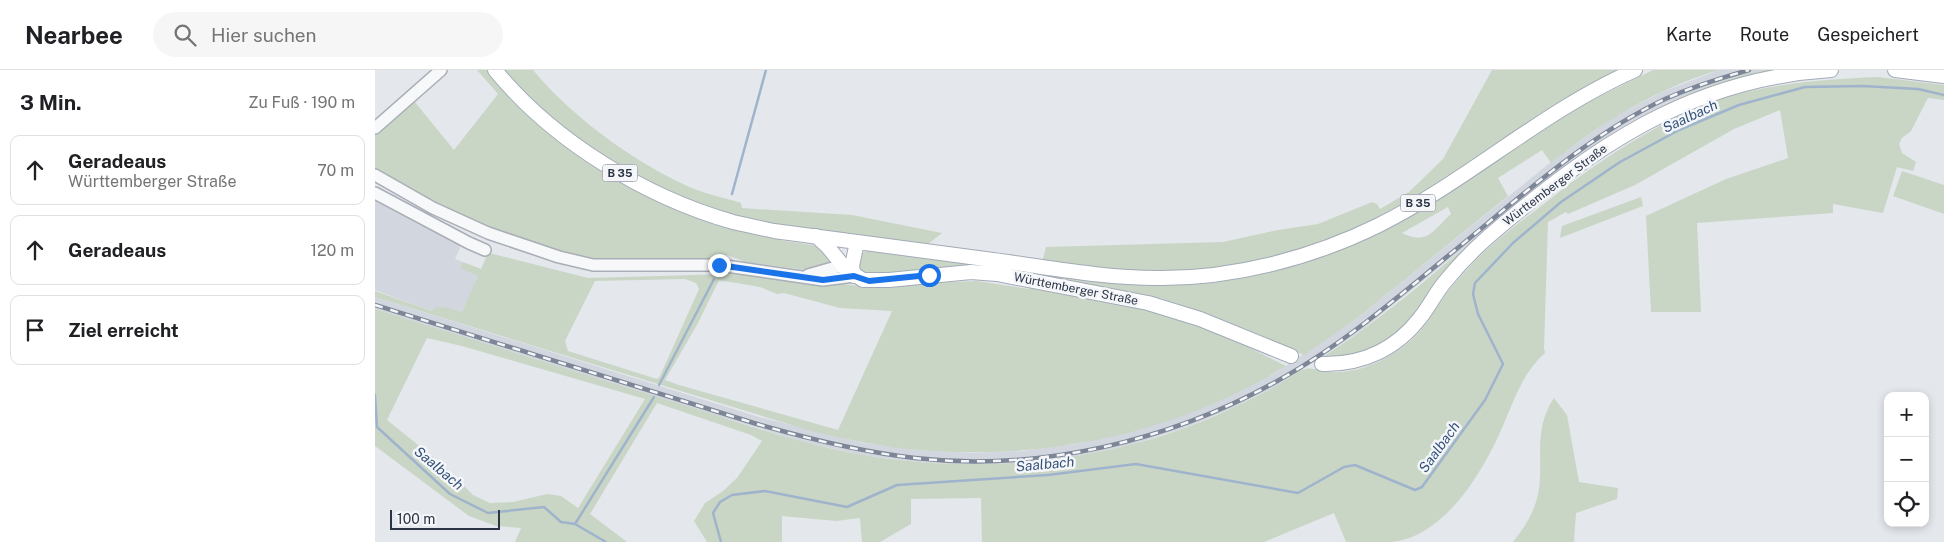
<!DOCTYPE html>
<html lang="de">
<meta charset="utf-8">
<style>
:root{--surface:#fff;--page:#f6f6f6;--text:#202124;--muted:#757577;--line:#e0e0e0}
body{margin:0;font-family:"Public Sans",sans-serif;background:var(--page);color:var(--text)}
.controls{position:absolute;right:15px;bottom:15px;display:grid;overflow:hidden;border-radius:10px;box-shadow:0 2px 8px #0003}
.controls button{width:45px;height:45px;display:grid;place-items:center;padding:0;border:0;border-bottom:1px solid var(--line);background:var(--surface);color:var(--text);font:25px sans-serif}
.scale{position:absolute;left:15px;bottom:12px;width:110px;box-sizing:border-box;padding-left:5px;border:2px solid #2b3445;border-top:0;font-size:14px;line-height:18px;white-space:nowrap;color:#2b3445;-webkit-text-stroke:4px #f4f6f9;paint-order:stroke}
.stop{position:absolute;width:15px;height:15px;margin:-11px;border:4px solid #1a73e8;border-radius:50%;background:#fff}
.stop.end{background:#1a73e8;border-color:#fff;box-shadow:0 1px 5px #0008}
.list{margin:0;padding:0;list-style:none}
h2{display:flex;justify-content:space-between;align-items:center;height:65px;margin:0;padding:0 20px;font-size:21px}
h2 small{font-size:16px;font-weight:400;color:var(--muted)}
.list li{display:grid;grid-template-columns:32px 1fr auto;gap:15px;align-items:center;box-sizing:border-box;height:70px;margin:0 10px 10px;padding:0 10px;border:1px solid var(--line);border-radius:10px}
.list b{display:block;font-size:19px;white-space:nowrap}
.list p{margin:0;font-size:16px;white-space:nowrap;color:var(--muted)}
.list em{font-size:16px;font-style:normal;color:var(--muted)}
.icon{flex:none;width:28px;height:28px;fill:none;stroke:currentColor;stroke-width:2;stroke-linecap:round;stroke-linejoin:round}
.map{position:relative;flex:none;width:1569px;height:472px;overflow:hidden}
header{display:flex;align-items:center;gap:30px;box-sizing:border-box;height:70px;padding:0 25px;background:var(--surface);border-bottom:1px solid var(--line)}
header strong{font-size:24px}
nav{display:flex;gap:28px;margin-inline-start:auto;font-size:18px}
.search{width:350px;height:45px;background:var(--page);display:flex;align-items:center;gap:12px;box-sizing:border-box;padding:0 18px;border-radius:28px;color:var(--muted);font-size:19px}
main{display:flex}
aside{flex:1;background:var(--surface)}
.map>svg:first-child{display:block}
</style>
<header>
<strong>Nearbee</strong>
<div class="search"><svg class="icon" aria-label="search" viewBox="0 0 24 24"><circle cx="10" cy="10" r="6"/><path d="M15 15l6 6"/></svg>Hier suchen</div>
<nav><a>Karte</a><a>Route</a><a>Gespeichert</a></nav>
</header>
<main>
<aside>
<h2>3 Min.<small>Zu Fuß · 190 m</small></h2>
<ul class="list">
<li><svg class="icon" aria-label="ahead" viewBox="0 0 24 24"><path d="M12 20V5M6 11l6-6 6 6"/></svg><div><b>Geradeaus</b><p>Württemberger Straße</p></div><em>70 m</em></li>
<li><svg class="icon" aria-label="ahead" viewBox="0 0 24 24"><path d="M12 20V5M6 11l6-6 6 6"/></svg><div><b>Geradeaus</b></div><em>120 m</em></li>
<li><svg class="icon" aria-label="arrive" viewBox="0 0 24 24"><path d="M6 21V4h12l-3 4 3 4H6"/></svg><div><b>Ziel erreicht</b></div></li>
</ul>
</aside>
<div class="map">
<svg width="1569" height="472" viewBox="0 0 1569 472">
<rect width="100%" height="100%" fill="#e4e7ec"/>
<path fill="#d2d6de" d="M1344,0h46l-54,15 -45,18 -48,26 -50,35 -205,165 -81,54 -47,24 -51,21 -57,18 -49,10 -55,7 -51,2 -55,-3 -55,-7 -54,-12 -80,-24 -1,2 -3,-3 -349,-109v-12l384,120 105,26 53,7 55,3 50,-2 54,-7 59,-14 44,-13 51,-21 45,-23 81,-54 205,-165 52,-36 49,-26z
M0,128l83,44 2,6 -5,11 8,3 -2,6 18,8 -17,36 -13,-4 -17,3 -57,-21z"/>
<path fill="#c9d6c5" fill-rule="evenodd" d="M102,0h11l16,18 63,56 176,87 42,10 28,4 7,3 10,10 -2,6 -21,6 -62,-8 -17,-7 -24,4 -44,1 -54,2 -25,-3 -114,-39 -92,-49v-37l39,-33 40,49 44,-56z
M128,0h30c36,44 98,90 150,114 18,9 39,13 58,19l1,5 110,7 90,18 -15,12c-76,-10 -162,-14 -234,-42 -44,-16 -83,-41 -121,-69 -24,-19 -50,-39 -69,-64z
M1117,0h131l-73,38 -137,92 -72,39 -92,24 -56,9 -60,1 -91,-11 4,-15 177,-5 55,-12 40,-6 54,-22 5,2 3,5 29,-17 34,-33z
M1278,0h66c-61,18 -119,53 -168,93l-9,-13 -44,28 10,18 -152,123 -52,36 -93,-40 -51,-17 -1,2 -117,-23 -167,-2 -10,-1 -6,-4 -2,-9 4,-8 8,-3 273,33 192,-31 49,-21 42,-23 155,-102zM1073,137l3,7c-17,15 -23,32 -49,19z
M1390,0h28l-70,15 -205,122 -117,125 -39,21 -24,5h-17c129,-81 228,-208 372,-266 23,-9 48,-18 72,-22z
M1503,7l66,8v15l-16,-2 -17,33 -9,7 -3,6 3,9 14,9 -3,9 -16,-4 -14,46 -50,-9v9l-136,10 4,89h-50l-5,-96 80,-37 62,-21 -8,-48 -46,19 -99,56 -67,29 -2,-2 -18,10 -4,126 1,5c-20,17 -30,44 -40,68 -19,46 -58,115 -113,121 -15,0 -31,0 -46,0l-12,-29 -70,29h-282l-1,-44 -70,1v25l-31,18h-18l-2,-24 -24,3 -54,-5v26h-75l-13,-21 11,-18 18,-12 14,-13 25,-37 -11,-6 -94,-32 -67,111 37,28h-112l6,-14 -25,-2 -27,-10 -94,-70v-137l350,109 1,2 1,-1c45,14 90,28 136,36 107,18 220,10 322,-27 32,-12 63,-27 93,-43 8,-4 19,-15 27,-16 8,-2 18,3 26,3 26,2 56,-12 76,-28 17,-13 27,-33 39,-50 9,-12 20,-23 30,-34 18,-19 43,-37 64,-53 37,-30 74,-56 116,-79 22,-12 45,-25 70,-31 50,-14 100,-18 152,-20zM52,268l35,8 183,53 -67,109 -17,-12 -14,-2 -34,8 -23,1 -17,-8 -30,-30 -56,-45z
M1527,101l42,14v29l-51,-18z
M1266,127l2,9 -83,32 2,-12z
M114,183l99,25 143,-4 132,12 114,-5 52,8 -1,-5 80,15 90,23 88,44c-108,67 -242,95 -367,84 -37,-3 -73,-11 -108,-19l-436,-134v-6l57,20 5,-4 12,1 13,4 16,-36 -18,-8 3,-6 18,7 6,-14zM310,209l11,4 3,6 -39,87 -3,3 -89,-28 -3,-10 30,-60zM344,210l41,7 17,7 7,-1 56,15 52,3 -54,119 -159,-45 -14,-5 33,-57z
M1179,328l13,17 12,67 39,6 -1,11 -41,14 -2,29h-61c10,-13 18,-24 23,-40 11,-36 -6,-68 18,-104z"/>
<g fill="none" stroke-linecap="round" stroke-linejoin="round">
<path stroke="#9fb4cc" stroke-width="2.5" d="M357,124l34,-124
M284,315l55,-106
M0,325l2,32 73,67 38,19 56,-6 17,15 14,2 31,18
M200,454l79,-127
M346,472l-8,-29 7,-11 12,-7 33,-4 82,16 50,-22 151,-10 88,-11 162,29 46,-26 11,-2 60,25 7,-3 63,-87 18,-36 -25,-50 -5,-20 2,-11 38,-40 48,-41 59,-40 59,-32 60,-25 66,-18 57,-1 56,3 26,6"/>
<defs>
<path id="minor" d="M0,58l66,-58
M0,105l58,33 55,25 71,24 34,8h126l104,15 31,-4
M0,123l94,50 16,7
M433,205l35,-10"/>
<path id="major" d="M120,0c58,71 150,127 238,152 13,3 27,6 41,9 73,9 146,19 219,29 54,7 109,18 164,18 76,1 155,-20 222,-53 90,-45 163,-114 256,-155
M1520,0l49,6
M441,166l11,10 18,22 18,12h26l82,-8 26,2 151,29 52,16 91,37
M479,206l-2,-10 5,-24
M947,294c40,1 74,-15 98,-46 9,-11 15,-24 24,-35 13,-16 28,-32 44,-46 104,-89 201,-158 343,-167"/>
</defs>
<use href="#minor" stroke="#a9aeb7" stroke-width="14"/>
<use href="#major" stroke="#a3abb8" stroke-width="16"/>
<use href="#minor" stroke="#f7f8fa" stroke-width="11"/>
<use href="#major" stroke="#fff" stroke-width="14"/>
<defs>
<path id="rail" d="M0,235l382,119c52,15 104,28 158,34 124,14 256,-17 364,-78 61,-34 116,-80 170,-125 68,-55 136,-118 216,-156 27,-12 55,-21 84,-29"/>
</defs>
<use href="#rail" stroke="#7d8696" stroke-width="4.5"/>
<use href="#rail" stroke="#f4f6f9" stroke-width="2.5" stroke-dasharray="8" stroke-linecap="butt"/>
</g>
<g fill="none" stroke-linecap="round" stroke-linejoin="round">
<path stroke="#1a73e8" stroke-width="6" d="M344,195l104,15 31,-4 15,5 60,-6"/>
</g>
<g text-anchor="middle" stroke-width="5" stroke-linejoin="round" paint-order="stroke">
<g fill="#f4f6f9" stroke="#676e7b" stroke-width="1">
<rect x="227.5" y="94.5" width="35" height="17" rx="4"/>
<rect x="1025.5" y="124.5" width="35" height="17" rx="4"/>
</g>
<g font-size="11" font-weight="bold" fill="#2b3445">
<text x="245" y="107">B 35</text>
<text x="1043" y="137">B 35</text>
</g>
<g font-size="12" fill="#2b3445" stroke="#f4f6f9">
<text transform="translate(1180 115) rotate(-37)" y="4">Württemberger Straße</text>
<text transform="translate(701 219) rotate(11)" y="4">Württemberger Straße</text>
</g>
<g font-size="14" font-style="italic" fill="#34527a" stroke="#f4f6f9">
<text transform="translate(1315 46) rotate(-25)" y="5">Saalbach</text>
<text transform="translate(1064 377) rotate(-54)" y="5">Saalbach</text>
<text transform="translate(670 394) rotate(-5)" y="5">Saalbach</text>
<text transform="translate(64 398) rotate(40)" y="5">Saalbach</text>
</g>
</g>
</svg>
<div class="controls">
<button>+</button>
<button>−</button>
<button><svg class="icon" aria-label="locate" viewBox="0 0 24 24"><circle cx="12" cy="12" r="6"/><path d="M12 2v4M12 18v4M2 12h4M18 12h4"/></svg></button>
</div>
<div class="scale">100 m</div>
<div class="stop" style="left:554px;top:205px"></div>
<div class="stop end" style="left:344px;top:195px"></div>
</div>
</main>
